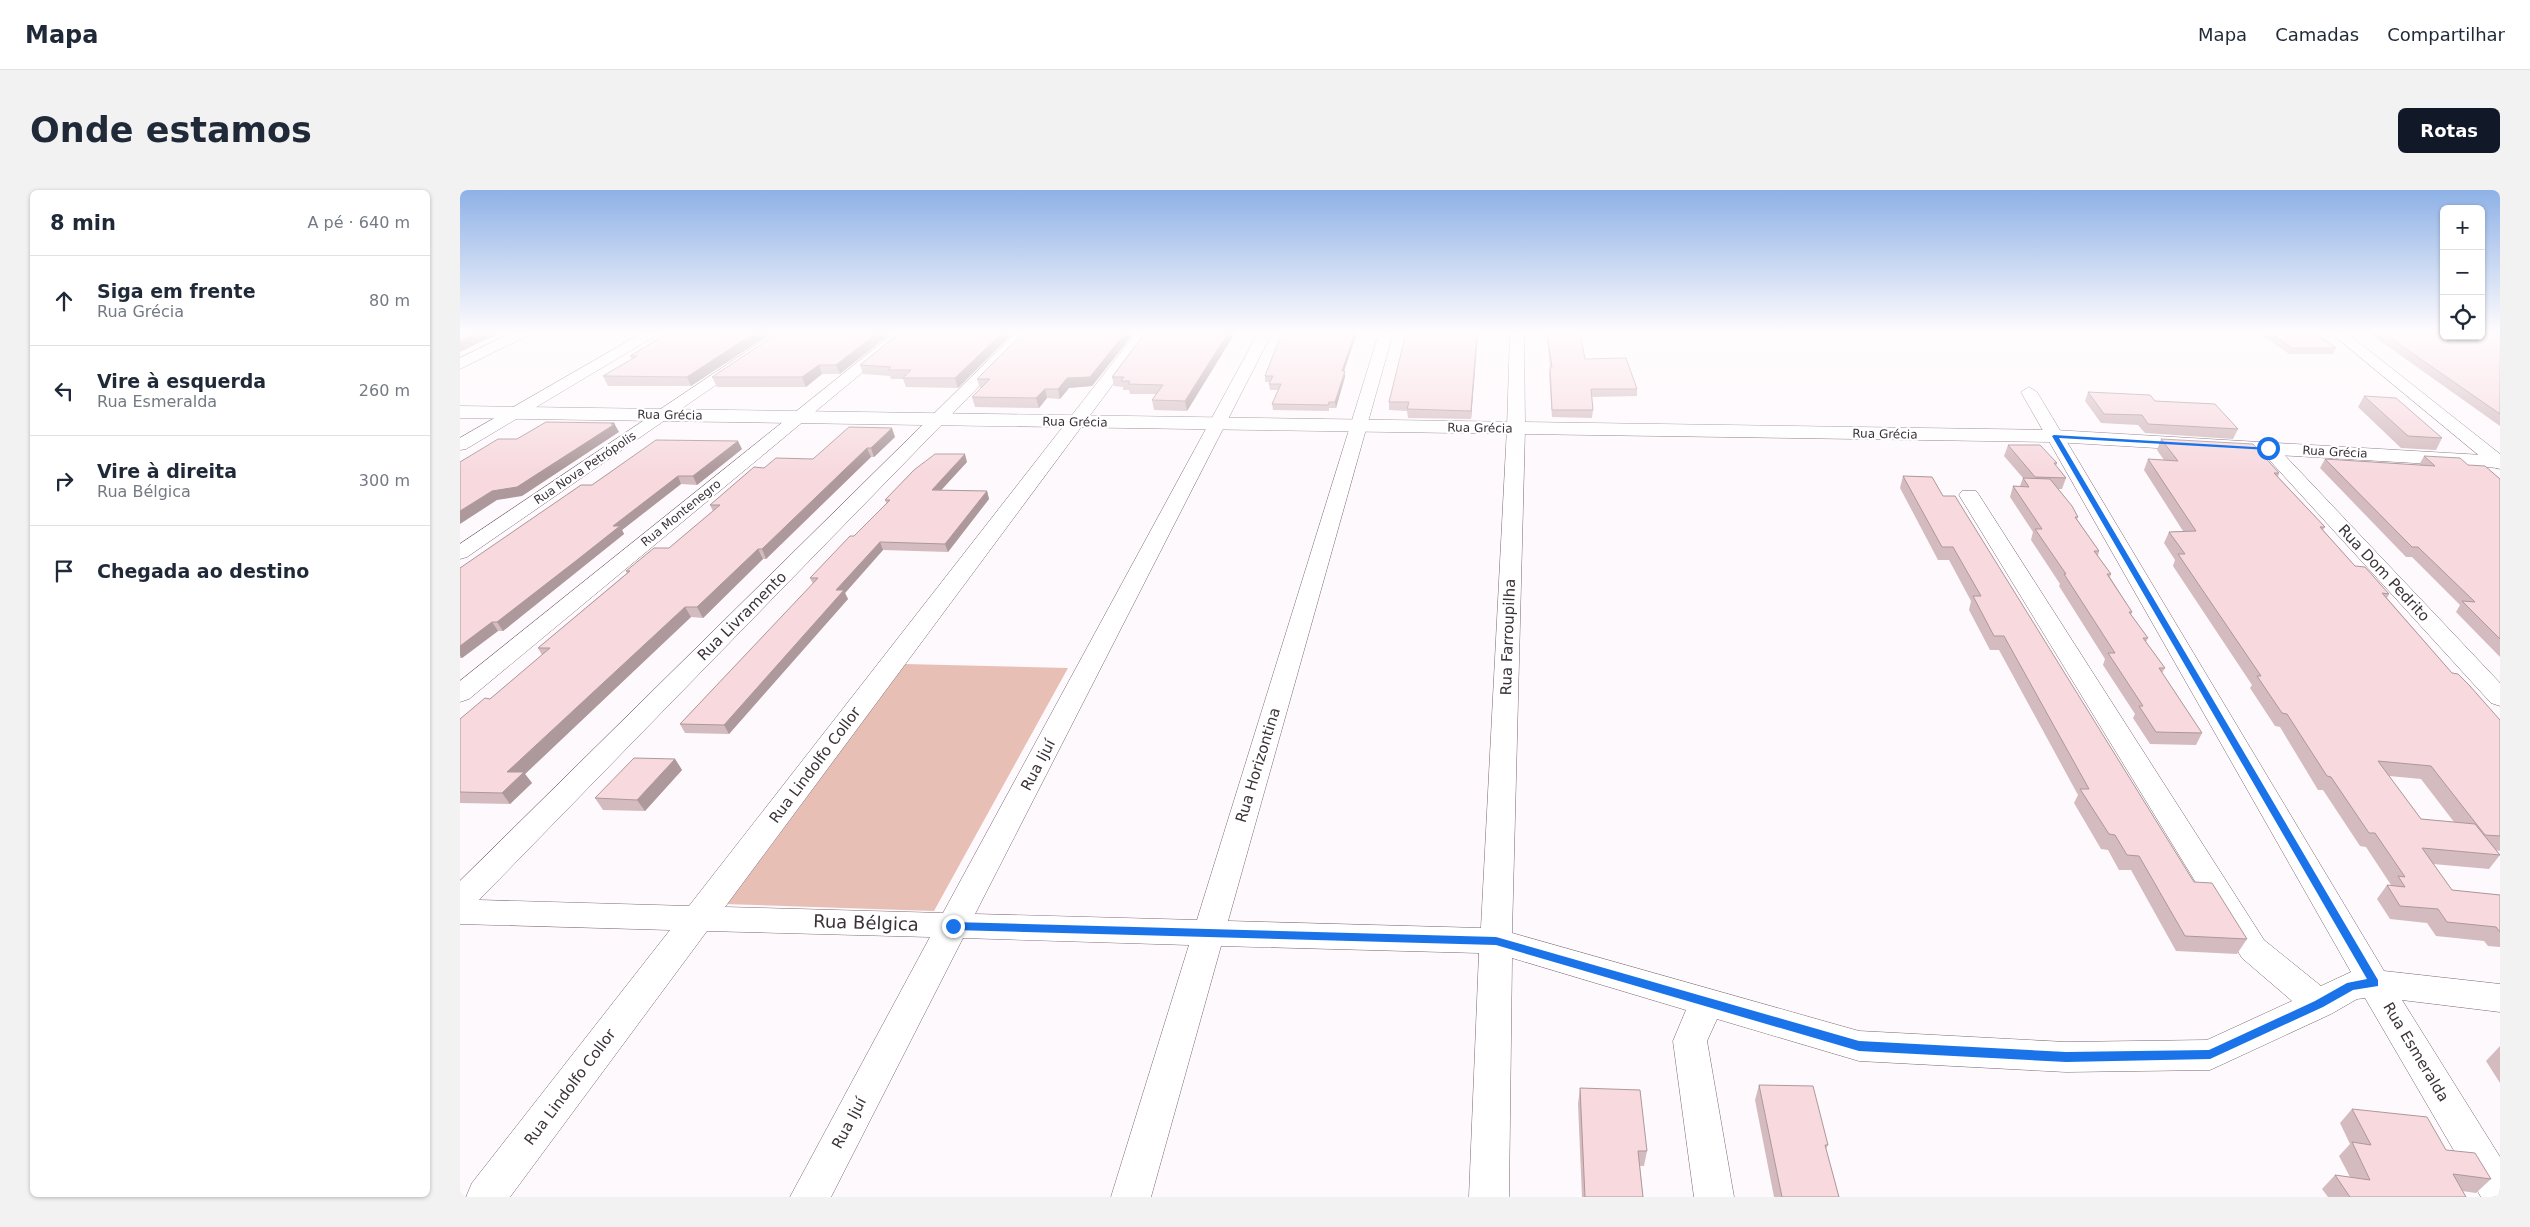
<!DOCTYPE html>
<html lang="pt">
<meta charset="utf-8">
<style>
:root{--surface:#fff;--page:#f2f2f3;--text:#1f2937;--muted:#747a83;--line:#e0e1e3;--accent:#111827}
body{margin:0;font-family:"DejaVu Sans",sans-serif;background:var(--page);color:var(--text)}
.controls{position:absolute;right:15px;top:15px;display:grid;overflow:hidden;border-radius:8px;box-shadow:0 1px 4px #0004}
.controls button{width:45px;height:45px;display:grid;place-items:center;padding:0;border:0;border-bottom:1px solid var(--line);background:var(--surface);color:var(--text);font:25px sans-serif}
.stop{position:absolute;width:15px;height:15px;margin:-11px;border:4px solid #1a73e8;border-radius:50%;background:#fff}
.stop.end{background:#1a73e8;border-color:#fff;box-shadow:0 1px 5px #0008}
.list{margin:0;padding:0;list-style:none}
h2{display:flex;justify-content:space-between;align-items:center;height:65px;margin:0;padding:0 20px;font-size:21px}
h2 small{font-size:16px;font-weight:400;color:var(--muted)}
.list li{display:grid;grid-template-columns:32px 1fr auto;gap:15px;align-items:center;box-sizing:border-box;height:90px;padding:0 20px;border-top:1px solid var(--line)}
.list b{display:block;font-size:19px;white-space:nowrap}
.list p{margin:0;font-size:16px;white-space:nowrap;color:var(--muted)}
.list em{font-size:16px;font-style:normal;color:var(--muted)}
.icon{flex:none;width:28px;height:28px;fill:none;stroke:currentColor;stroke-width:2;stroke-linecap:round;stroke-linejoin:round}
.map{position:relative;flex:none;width:2040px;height:1007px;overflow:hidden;border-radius:8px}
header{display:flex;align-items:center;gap:30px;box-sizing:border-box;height:70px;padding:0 25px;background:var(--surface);border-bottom:1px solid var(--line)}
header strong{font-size:24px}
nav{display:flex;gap:28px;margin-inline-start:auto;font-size:18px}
.intro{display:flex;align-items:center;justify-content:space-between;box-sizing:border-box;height:120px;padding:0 30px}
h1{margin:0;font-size:35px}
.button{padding:12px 22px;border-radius:8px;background:var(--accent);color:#fff;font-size:18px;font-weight:700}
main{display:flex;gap:30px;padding:0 30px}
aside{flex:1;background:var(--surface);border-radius:8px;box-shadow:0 1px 4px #0004}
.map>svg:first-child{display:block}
</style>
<header>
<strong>Mapa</strong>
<nav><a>Mapa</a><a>Camadas</a><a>Compartilhar</a></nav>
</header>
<div class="intro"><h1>Onde estamos</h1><a class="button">Rotas</a></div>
<main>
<aside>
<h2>8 min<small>A pé · 640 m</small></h2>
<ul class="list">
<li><svg class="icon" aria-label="ahead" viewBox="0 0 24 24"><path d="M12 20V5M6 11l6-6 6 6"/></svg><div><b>Siga em frente</b><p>Rua Grécia</p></div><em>80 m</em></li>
<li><svg class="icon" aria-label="left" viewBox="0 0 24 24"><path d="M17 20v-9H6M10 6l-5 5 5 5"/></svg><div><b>Vire à esquerda</b><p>Rua Esmeralda</p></div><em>260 m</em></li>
<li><svg class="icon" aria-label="right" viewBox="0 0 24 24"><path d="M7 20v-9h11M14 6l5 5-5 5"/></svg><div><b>Vire à direita</b><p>Rua Bélgica</p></div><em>300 m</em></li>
<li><svg class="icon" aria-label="arrive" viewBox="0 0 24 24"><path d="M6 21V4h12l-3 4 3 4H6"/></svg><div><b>Chegada ao destino</b></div></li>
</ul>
</aside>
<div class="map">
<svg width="2040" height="1007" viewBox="0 0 2040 1007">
<rect width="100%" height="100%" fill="#fef9fc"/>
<path fill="#e8bfb4" d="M445,474l163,4 -134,243 -210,-7z"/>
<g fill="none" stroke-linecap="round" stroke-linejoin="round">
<defs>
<path id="minor" d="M51,143h18l-2,3 -67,33v-11z
M182,143h18l-194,116 -6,1v-12z
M314,143h17l-324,224 -7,2v-15z
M434,143h16l-441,366 -9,3v-21z
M556,143h15l-552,567 210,6 447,-573h15l-426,574 218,6 315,-580h14l-297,581 222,6 182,-587h14l-165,588 253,7 26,-500 3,-95h14l1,95 -13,505 347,98 207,11 141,-2 85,-39 -50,-43 -283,-463 3,-4h14l3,4 285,445 57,46 30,-14 -330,-580 8,-5 8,5 347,579 116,13v28l-98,-12 98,157v40h-19l-116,-199 -8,1 -26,15 -121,56 -144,2 -207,-11 -142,-42 -10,22 27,156h-40l-21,-156 13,-31 -174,-52 -3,239h-40l10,-244 -258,-7 -70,251h-40l78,-252 -226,-7 -132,259h-41l140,-260 -223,-6 -197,266h-44l6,-14 198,-253 -210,-6v-43z
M1871,143h16l153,121v15l-7,-2z
M1808,253l6,1 226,239v23l-9,-3 -229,-251 -3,-4 3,-4z"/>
<path id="major" d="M0,216l1594,24 446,26v12l-446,-26 -1594,-24z"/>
</defs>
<use href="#minor" stroke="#7c6776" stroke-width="1"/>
<use href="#major" stroke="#7c6776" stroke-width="1"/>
<use href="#minor" fill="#fff" fill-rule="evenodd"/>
<use href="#major" fill="#fff" fill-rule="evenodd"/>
</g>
<path fill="#d4bbbf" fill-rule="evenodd" d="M208,143h103l-80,53h-83l-5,-10 29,-17 -2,-3z
M318,143h113l-51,41h-18l-16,13h-89l-5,-10z
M439,143h114l-55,55 -52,-1 -3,-8h-12l-1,-3 -27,-2 -3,-9z
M563,143h111l-42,53 -23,2 -9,11 -13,-1 -8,10 -64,-1 -3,-10 9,-9h-1l-3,-9z
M685,143h90l-48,78 -33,-1 -2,-10 4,-6h-26l-1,-4h-6v-3l-9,-1 -2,-9z
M822,143h75l-13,38 1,6 -9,31h-7v3l-56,-1 -1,-6 6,-14h-8l-1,-6 1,-2h-5v-6z
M1018,143l-7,86 -63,-1 -1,-7 -18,-1v-8z
M1086,143h34l5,26 52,30v7l-46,1 2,13 -1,8 -40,-1 -3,-43 1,-7z
M1799,143h56l21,15 -3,6h-44z
M1909,143h131v93z
M1628,202l67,9 83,28 -5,10 -88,-6 -7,-8 -37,-2 -16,-22z
M1904,206l78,42 -6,12 -35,-2 -43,-41z
M435,247l-21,20h-3l-105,102h-3l-60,59 -12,-1 -166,157 7,9 -22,21 -50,-1v-84l30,-20 52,-44 -4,-7 89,-75 -1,-2 43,-23 44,-37 -3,-6 54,-37 49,-9z
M1701,249l118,34 -1,4 47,50 -2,3 32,36 34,28 -2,4 65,75 48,47v131l-4,-1 4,5 -11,14 -56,-5 19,26 48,5v52l-12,-1 -4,-5 -48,-5 -9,-13 -37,-4 -13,-20 10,-14 4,1v-1l-25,-38 -6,-1 -37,-56h-5l-38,-63 -5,-1 -25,-38 2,-3 -79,-119 2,-6 -11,-17 5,-11 14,-1 -39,-61 4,-11 16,1 -7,-10zM1929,586l32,3 33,43 -33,-3z
M1548,255l49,18 -1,3 10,12 -4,11h-4l20,28 -1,2 22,32 -1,5 13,18 -1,3 22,35 -1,3 17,23 -2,4 19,26 -3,5 40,60 -6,12 -46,-1 -17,-26 2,-4 -32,-49 2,-6 -46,-73 1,-2 -29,-44 2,-8 -23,-35 3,-11h7l3,-8 -19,-22z
M282,259l-45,36 -16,-1 -59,46 2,4 -121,97h-5l-36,27h-2v-90l132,-83z
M1964,266l44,9 32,14v178l-44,-45 4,-7 -48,-48h-6l-86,-89 5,-9 94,6z
M507,272l-26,28 46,1 2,8 -41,53 -65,-2 -38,43 3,6 -119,135 -44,-1 -5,-9 133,-140 -3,-6 44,-42 33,-32 -2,-4z
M1443,286l40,20 251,386 53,57 -10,15 -61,-3 -45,-81h-12l-11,-20 -7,-1 -27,-46 4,-8 -79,-145h-9l-21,-40 2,-9 -22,-41h-11l-38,-72z
M215,569l7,11 -37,41 -42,-1 -8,-12z
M2040,856v37l-14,-22z
M1299,895l69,60 -2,4 13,48h-65l-19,-97z
M1120,898l67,63 -3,15h-4l3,31h-61l-4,-93z
M1892,919l94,41 45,29 -15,14 -14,-2 4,6h-138l-6,-8 13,-14 15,2 -11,-21 11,-12 -10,-21z"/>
<path fill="#ad989b" d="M16,143h24l-40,19v-11z
M294,143h17l-80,53 -4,-9z
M417,143h14l-51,41 -4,-9z
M542,143h11l-55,55 -3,-10z
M665,143h9l-42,53 -23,2 -9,11 -2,-10 9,-11z
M768,143h7l-48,78 -2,-10z
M895,143h2l-15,44v-6z
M1017,143h1l-7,86v-8z
M359,175l3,9 -16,13 -4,-10z
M885,181v6l-9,31 -1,-6z
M585,199l2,9 -8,10 -3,-10z
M154,233l5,9 -97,64 -25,4 -37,24v-13l32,-20z
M432,238l3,9 -21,20 -3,-9z
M278,251l4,8 -45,36 -4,-9z
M407,258l4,9 -105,102 -4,-10z
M505,264l2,8 -33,36 -2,-8z
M218,286l3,8 -59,46 2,4 -121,97 -6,-9 116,-96z
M527,301l2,8 -41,53 -3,-8z
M420,352l3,8 -38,43 3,6 -119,135 -5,-9 112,-135z
M298,359l5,10 -60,59 -6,-11z
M225,417l6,10 -166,157 7,9 -22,21 -8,-11 5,-21z
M32,432l6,9 -36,27 -2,-3v-9z
M215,569l7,11 -37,41 -8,-11z"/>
<path fill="#f7d9de" stroke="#ad989b" d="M0,143h16l-16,8z
M208,143h86l-67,44 -84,-1 34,-20h-7z
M318,143h99l-41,32h-17l-17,12h-90z
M439,143h103l-47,45h-52l8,-8h-23l3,-3 -31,-2z
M563,143h102l-35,44 -23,1 -9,11h-13l-9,9 -64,-1 18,-18h-13z
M685,143h83l-43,68 -33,-1 11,-15 -35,-1 2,-3h-9l3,-4h-12z
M822,143h73l-13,38h3l-10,31h-6l-1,3 -56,-1 9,-20h-12l4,-8h-8z
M946,143h71l-6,78 -64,-2 2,-7h-20z
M1087,143h33l5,26 41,-1 11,31h-46l2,21h-41l-2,-43h2z
M1811,143h44l21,15h-44z
M1923,143h61v3h37v-3h19v81z
M1628,202l62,3 5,6 60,3 23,25 -90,-5 -6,-9 -38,-1z
M1904,206l32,2 46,40 -34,-2z
M86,232l68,1 -3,1h4l-98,63 -25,4 -32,20v-49l38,-23h19z
M389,237l43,1 -21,20h-4l-105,101h-4l-61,58h-12l-178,165h17l-22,21 -42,-1v-73l25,-21 5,1 60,-51h-12l92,-77h-4l28,-23h15l51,-43h-10l44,-38 10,1 12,-10 37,1z
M1701,249l92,5 26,29h-5l51,54h-5l35,39 10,1 24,27 -7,-1 70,80 6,1 11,11 31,35v116l-15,-1 -54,-69 -53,-5 43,58 54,5 25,31 -78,-7 30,42 48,5v37l-4,-5 -49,-5 -9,-13 -38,-3 -13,-21 18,2 -7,-11 7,1 -30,-44h-6l-38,-56 -4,-1 -40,-62 -5,-1 -25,-37h4l-83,-122h7l-16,-22 27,-1 -48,-72 30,2z
M196,250l82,1 -45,35h-15l-65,50h7l-43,34 -80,62h-5l-32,24v-78l121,-83h11z
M1548,255h32l17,18h-3l12,15 -31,-1z
M475,264h30l-33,36 55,1 -42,53 -65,-2 -44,48h8l-120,135 -44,-1 138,-146h-8l40,-42h4l36,-36h-5l29,-30z
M1964,266l36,2 8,7 17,1 15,13v160l-38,-38 13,1 -57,-55h-6l-87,-88 110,7z
M1443,286l29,1 11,19h12l239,386 18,1 35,56 -62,-3 -46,-80 -12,-1 -12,-20 -6,-1 -29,-45h9l-85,-153h-10l-21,-40h8l-28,-49h-11z
M1563,288l27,1 22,27 6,11h-3l24,34h-5l17,23h-4l25,38h-3l19,26h-5l22,30h-6l43,65 -46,-1 -17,-26h4l-35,-53h7l-51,-79h2l-31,-45h7l-29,-43 16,1z
M174,568l41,1 -38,41 -42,-2z
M1299,895l54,1 15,59h-3l14,52h-57z
M1120,898l60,2 7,61h-9l5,46h-58z
M1892,919l75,8 19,33 29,3 16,26 -38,-5 13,23h-116l-15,-22 35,5 -18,-38 19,3z"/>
<linearGradient id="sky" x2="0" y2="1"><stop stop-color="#8eb1e6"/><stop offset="0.5" stop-color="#fffcfe"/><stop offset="1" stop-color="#fffcfe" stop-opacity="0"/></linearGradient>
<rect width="2040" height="284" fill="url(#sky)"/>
<path fill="#1a73e8" d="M1594,245l217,13 -3,2 -209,-12 319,542v6l-25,4 -30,17 -113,52 -144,3 -207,-11 -363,-106 -543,-15 -5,-4 5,-4 543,15 363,104 207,11 143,-2 106,-49 32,-18 20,-4 -315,-543z"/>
<g text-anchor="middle" stroke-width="4.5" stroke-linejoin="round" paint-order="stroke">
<g font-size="12" fill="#3b3238" stroke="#fff">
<text transform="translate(210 225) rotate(1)" y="4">Rua Grécia</text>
<text transform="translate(615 232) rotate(1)" y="4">Rua Grécia</text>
<text transform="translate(1020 238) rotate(1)" y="4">Rua Grécia</text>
<text transform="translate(1425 244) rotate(1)" y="4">Rua Grécia</text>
<text transform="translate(1875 262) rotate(3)" y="4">Rua Grécia</text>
<text transform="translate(125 278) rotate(-34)" y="4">Rua Nova Petrópolis</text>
<text transform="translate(221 323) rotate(-39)" y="4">Rua Montenegro</text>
</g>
<g font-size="15" fill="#3b3238" stroke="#fff">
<text transform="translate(1924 383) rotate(47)" y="5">Rua Dom Pedrito</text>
<text transform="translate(282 426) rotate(-45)" y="5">Rua Livramento</text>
<text transform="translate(1048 447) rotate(-88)" y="5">Rua Farroupilha</text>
<text transform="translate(355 575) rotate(-53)" y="5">Rua Lindolfo Collor</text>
<text transform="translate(578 575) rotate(-62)" y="5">Rua Ijuí</text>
<text transform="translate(798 575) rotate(-73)" y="5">Rua Horizontina</text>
<text transform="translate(1956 862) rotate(59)" y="5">Rua Esmeralda</text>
<text transform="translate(110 897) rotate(-53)" y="5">Rua Lindolfo Collor</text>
<text transform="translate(389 933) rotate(-62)" y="5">Rua Ijuí</text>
</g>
<g font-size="18" fill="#3b3238" stroke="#fff">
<text transform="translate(406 733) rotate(2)" y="6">Rua Bélgica</text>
</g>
</g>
</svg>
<div class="controls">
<button>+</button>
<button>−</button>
<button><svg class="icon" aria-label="locate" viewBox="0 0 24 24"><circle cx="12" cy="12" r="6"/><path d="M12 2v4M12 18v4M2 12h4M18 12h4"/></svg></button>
</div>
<div class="stop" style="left:1808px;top:258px"></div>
<div class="stop end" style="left:493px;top:736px"></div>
</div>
</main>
